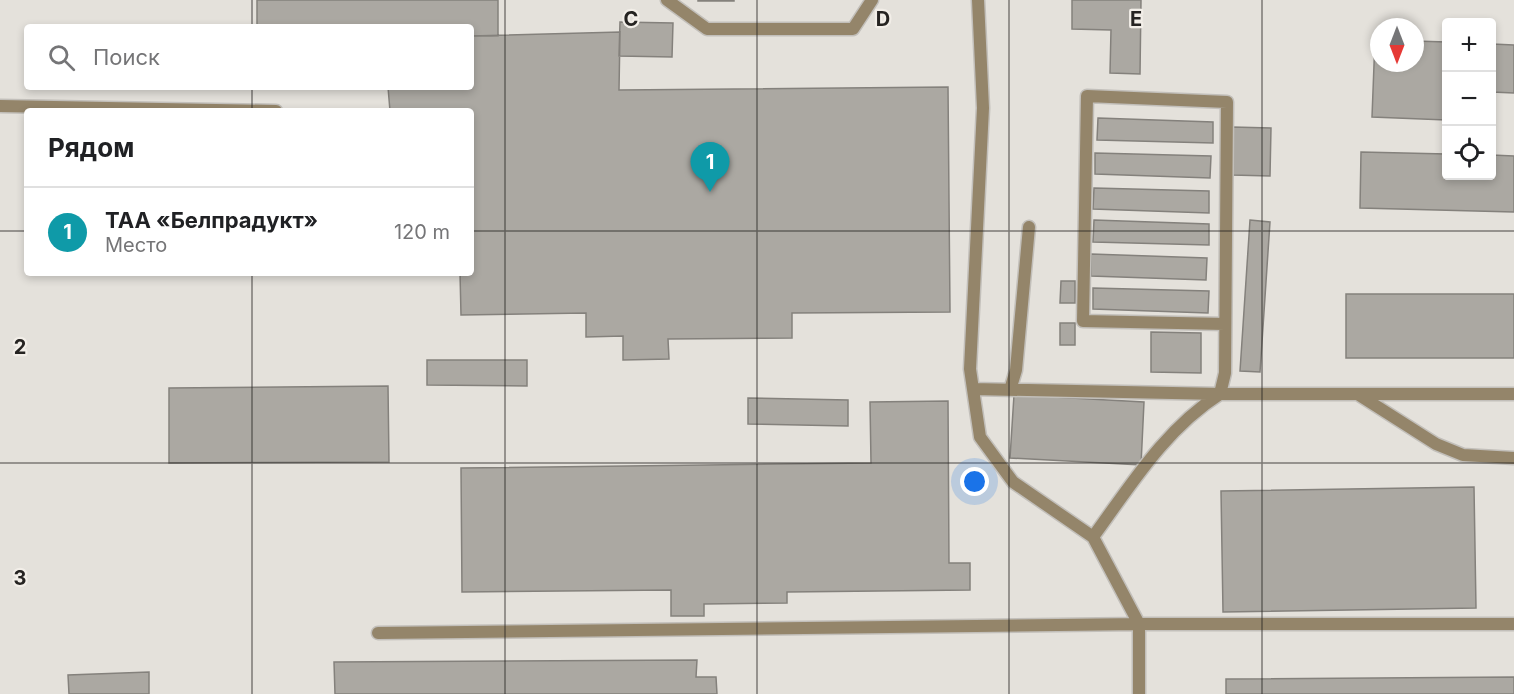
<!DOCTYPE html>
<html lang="ru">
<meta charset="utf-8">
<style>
:root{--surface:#fff;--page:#f6f6f6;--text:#202124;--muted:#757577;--line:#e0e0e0;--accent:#111827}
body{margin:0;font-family:Inter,sans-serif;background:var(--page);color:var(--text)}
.controls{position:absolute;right:18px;top:18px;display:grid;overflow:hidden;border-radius:6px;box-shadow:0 3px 9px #0003}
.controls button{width:54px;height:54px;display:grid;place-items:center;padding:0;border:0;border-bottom:2px solid var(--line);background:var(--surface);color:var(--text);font:30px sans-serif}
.compass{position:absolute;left:1370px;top:18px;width:54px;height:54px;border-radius:50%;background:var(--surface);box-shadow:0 3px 9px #0003;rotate:180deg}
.you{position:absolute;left:975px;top:482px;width:21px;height:21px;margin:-15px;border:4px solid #fff;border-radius:50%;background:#1a73e8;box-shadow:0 0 0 9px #1a73e833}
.badge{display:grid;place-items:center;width:39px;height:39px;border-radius:50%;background:var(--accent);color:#fff;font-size:20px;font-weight:700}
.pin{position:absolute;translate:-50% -50px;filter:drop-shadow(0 2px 3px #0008)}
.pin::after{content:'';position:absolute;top:32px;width:21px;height:18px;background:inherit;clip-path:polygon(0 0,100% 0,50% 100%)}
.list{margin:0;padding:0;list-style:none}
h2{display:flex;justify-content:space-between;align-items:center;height:78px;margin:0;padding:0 24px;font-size:26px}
h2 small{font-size:20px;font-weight:400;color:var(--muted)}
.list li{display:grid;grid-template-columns:39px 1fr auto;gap:18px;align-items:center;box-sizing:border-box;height:90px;padding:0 24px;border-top:2px solid var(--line)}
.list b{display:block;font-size:22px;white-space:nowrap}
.list p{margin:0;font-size:20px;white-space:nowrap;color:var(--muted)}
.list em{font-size:20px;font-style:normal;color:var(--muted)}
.icon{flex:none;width:33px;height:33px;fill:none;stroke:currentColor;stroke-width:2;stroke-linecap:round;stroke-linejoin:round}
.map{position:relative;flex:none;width:1514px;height:694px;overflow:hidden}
.search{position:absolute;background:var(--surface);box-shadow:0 3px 9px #0003;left:24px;top:24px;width:450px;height:66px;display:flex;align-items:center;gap:15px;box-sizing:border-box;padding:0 21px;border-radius:6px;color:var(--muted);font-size:22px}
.panel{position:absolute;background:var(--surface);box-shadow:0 3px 9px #0003;left:24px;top:108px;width:450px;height:168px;border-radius:6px}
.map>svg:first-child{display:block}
</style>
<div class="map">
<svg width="1514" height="694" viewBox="0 0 1514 694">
<rect width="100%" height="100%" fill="#e4e1db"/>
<path fill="#aba8a2" stroke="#84817c" stroke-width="1.5" d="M257,0h241v36h-27v-9h-214z
M698,0h36v1h-36z
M1072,0h69l-1,74 -30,-1 1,-43 -39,-1z
M620,22l53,1 -1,34 -53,-1z
M620,32l-1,58 329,-3 2,225 -158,1v25l-124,1 1,20 -46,1v-24l-37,1v-24l-125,2 -1,-42h11v-162h-81l-2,-24h83v-51z
M1375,39h4v24h36v-22l31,1v78l-74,-3z
M1492,44l22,1v48l-22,-1z
M1098,118l115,4v21l-116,-3z
M1232,127l39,1 -1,48 -38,-1z
M1361,152l85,2v22h46v-21l22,1v56l-154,-4z
M1095,153l116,3 -1,22 -115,-4z
M1094,188l115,3v22l-116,-4z
M1094,220l115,4v21l-116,-3z
M1250,220l20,2 -10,150 -20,-1z
M1091,254l116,4 -1,22 -115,-4z
M1061,281h14v22h-15z
M1093,288l116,3 -1,22 -115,-4z
M1346,294h168v64h-168z
M1060,323h15v22h-15z
M1151,332l50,1v40l-50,-1z
M427,360h100v26l-100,-1z
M388,386l1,76 -220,1v-75z
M1014,395l130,7 -3,63 -131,-7z
M748,398l100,2v26l-100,-2z
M948,401l1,162h21v27l-183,2v11l-83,1v12h-33v-26l-209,2 -1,-124 410,-5 -1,-61z
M1474,487l2,121 -253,4 -2,-121z
M697,660l-1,17h20l1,17h-382l-1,-32z
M149,672v22h-80l-1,-19z
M1514,677v17h-288v-15z"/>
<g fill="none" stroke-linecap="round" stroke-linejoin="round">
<defs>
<path id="lane" d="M667,0l40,29h146l19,-29
M978,0l5,108 -13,261 10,68 33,45 80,55 46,87v70
M0,106l276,5
M973,389l247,5 5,-21 2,-271 -140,-6 -4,225 142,3
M1010,390l6,-20 13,-143
M1359,395l77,49 27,11 51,3
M1093,537c38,-52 72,-108 127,-143h294
M378,633l761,-9h375"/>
</defs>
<use href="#lane" stroke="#c2bfba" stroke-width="15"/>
<use href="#lane" stroke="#94856a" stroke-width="12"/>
</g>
<path fill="none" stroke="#252321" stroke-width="1.5" stroke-opacity="0.55" d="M252,0v27M505,0v694M757,0v694M1009,0v694M1262,0v694M252,87v24M0,231h27M471,231h1043M252,273v421M0,463h1514"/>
<g font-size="20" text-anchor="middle" font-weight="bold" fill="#252321" stroke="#f2eee8" stroke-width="4.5" stroke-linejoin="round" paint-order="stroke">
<text x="631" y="26">C</text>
<text x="883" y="26">D</text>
<text x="1136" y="26">E</text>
<text x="20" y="354">2</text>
<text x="20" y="585">3</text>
</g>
</svg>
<div class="controls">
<button>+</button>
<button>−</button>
<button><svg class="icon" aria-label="locate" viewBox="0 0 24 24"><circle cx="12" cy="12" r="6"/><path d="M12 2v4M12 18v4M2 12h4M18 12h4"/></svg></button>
</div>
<svg class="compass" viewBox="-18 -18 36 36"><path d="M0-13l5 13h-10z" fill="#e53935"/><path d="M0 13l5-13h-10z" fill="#757577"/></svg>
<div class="you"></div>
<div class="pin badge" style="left:710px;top:192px;background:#0f9aa8">1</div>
<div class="search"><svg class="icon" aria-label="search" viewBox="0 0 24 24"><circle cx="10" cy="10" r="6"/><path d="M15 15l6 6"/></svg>Поиск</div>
<section class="panel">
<h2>Рядом<small></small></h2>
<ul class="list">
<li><span class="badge" style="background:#0f9aa8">1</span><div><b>ТАА «Белпрадукт»</b><p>Место</p></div><em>120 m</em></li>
</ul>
</section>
</div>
